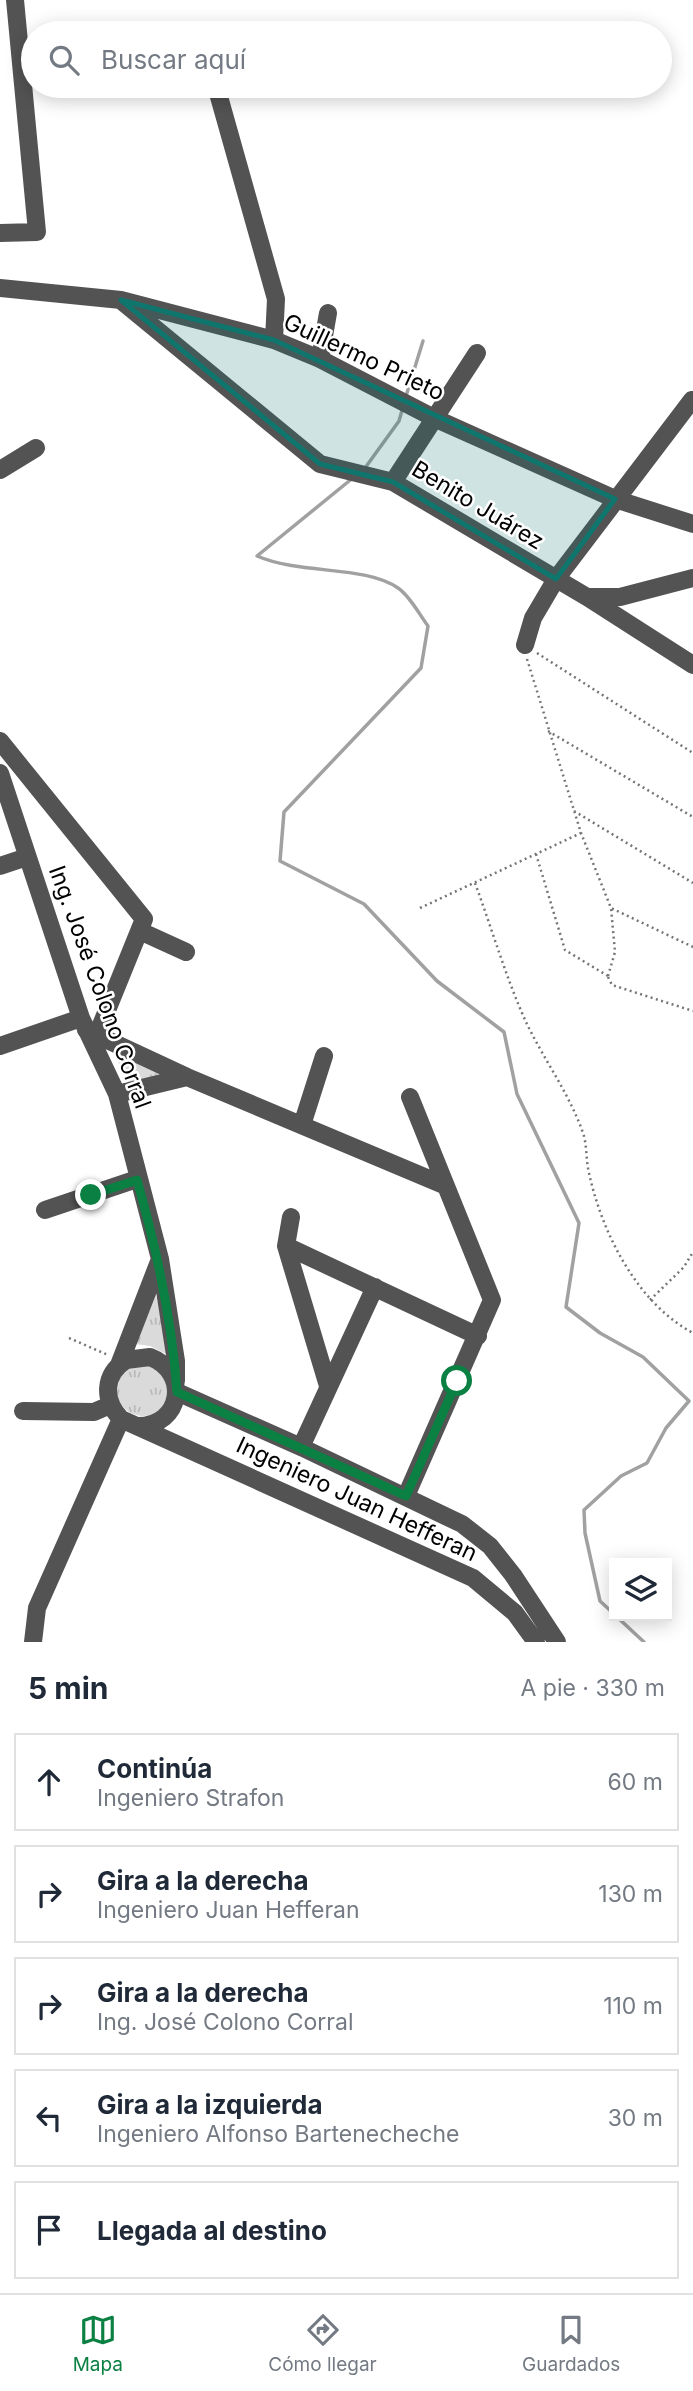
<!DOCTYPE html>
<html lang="es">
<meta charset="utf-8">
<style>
:root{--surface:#fff;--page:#f6f6f7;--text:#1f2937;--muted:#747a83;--line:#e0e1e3;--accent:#0b8043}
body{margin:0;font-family:Inter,sans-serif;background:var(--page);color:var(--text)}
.controls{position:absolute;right:21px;bottom:21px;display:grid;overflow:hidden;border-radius:0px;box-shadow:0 4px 18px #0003}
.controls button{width:63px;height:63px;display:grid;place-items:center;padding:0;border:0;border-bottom:2px solid var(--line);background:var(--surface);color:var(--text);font:35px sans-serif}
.stop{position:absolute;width:21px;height:21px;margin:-16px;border:5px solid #0b8043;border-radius:50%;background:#fff}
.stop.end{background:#0b8043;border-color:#fff;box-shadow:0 2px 7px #0008}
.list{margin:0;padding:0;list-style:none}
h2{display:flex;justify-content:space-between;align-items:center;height:91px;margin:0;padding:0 28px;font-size:30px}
h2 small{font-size:23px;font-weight:400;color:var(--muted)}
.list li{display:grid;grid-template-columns:46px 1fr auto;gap:21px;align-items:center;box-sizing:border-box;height:98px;margin:0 14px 14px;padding:0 14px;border:2px solid var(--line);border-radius:0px}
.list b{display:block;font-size:26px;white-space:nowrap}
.list p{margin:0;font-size:23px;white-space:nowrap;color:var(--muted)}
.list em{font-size:23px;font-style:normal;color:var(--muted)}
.icon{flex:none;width:38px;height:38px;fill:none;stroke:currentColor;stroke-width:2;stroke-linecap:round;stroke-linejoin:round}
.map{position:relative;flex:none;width:693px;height:1642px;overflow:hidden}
.search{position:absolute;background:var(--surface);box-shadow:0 4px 18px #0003;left:21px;right:21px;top:21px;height:77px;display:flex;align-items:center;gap:18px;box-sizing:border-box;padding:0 24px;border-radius:38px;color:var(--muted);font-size:26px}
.sheet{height:651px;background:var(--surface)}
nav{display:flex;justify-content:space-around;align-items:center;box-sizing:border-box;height:98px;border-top:2px solid var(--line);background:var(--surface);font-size:19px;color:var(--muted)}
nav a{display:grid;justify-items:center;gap:4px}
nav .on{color:var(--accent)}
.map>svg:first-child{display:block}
</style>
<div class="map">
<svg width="693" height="1642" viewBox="0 0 693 1642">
<defs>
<pattern id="grass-tufts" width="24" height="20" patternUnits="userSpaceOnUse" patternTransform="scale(1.75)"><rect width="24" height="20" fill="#dadada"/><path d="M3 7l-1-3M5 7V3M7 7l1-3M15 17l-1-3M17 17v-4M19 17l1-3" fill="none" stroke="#b9b9b9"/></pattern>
</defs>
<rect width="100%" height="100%" fill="#fff"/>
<path fill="url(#grass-tufts)" d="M111,1048l58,26 -40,9z
M155,1291l14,63 -1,1 -18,-9 -15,-2z
M117 1390a26 26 0 1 1 52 0a26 26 0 1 1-52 0Z"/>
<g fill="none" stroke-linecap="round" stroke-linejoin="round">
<path stroke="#a1a1a1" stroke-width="3.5" d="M406,396l17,-55
M365,468l34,-47 4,-14
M354,477l-97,79c44,19 108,9 141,32 12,8 21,26 30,38l-7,42 -137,144 -4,49 84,43 73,77 67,51 13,62 62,129 -13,84 34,26 43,24 46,44 -23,27 -19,35 -26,13 -37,34 1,23 15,68 14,13
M616,1616l28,26"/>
<path stroke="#757575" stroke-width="2.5" stroke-dasharray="2 3.5" stroke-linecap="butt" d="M537,653l156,100
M527,659l54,174 30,75 82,39
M548,731l145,86
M574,811l119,72
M536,854l29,96 43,26
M475,883c17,46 31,95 51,139 18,38 45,74 58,114 3,12 2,25 5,37 13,60 48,130 104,160
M420,908l161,-75
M608,976l7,-24 -4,-44
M608,977l4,8 81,26
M650,1300l34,-33 9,-15
M69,1338l39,17"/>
<path stroke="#535353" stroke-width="18" d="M216,86l60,213 -2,41
M0,233l37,-1 -22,-232
M0,288l121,12 153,40 46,19 114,59 181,81 78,25
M123,302l197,162 73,18 194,115 106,68
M320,359l8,-46
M0,470l36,-22
M393,482l84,-129
M587,597h33l73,-19
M525,645l8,-27 23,-39 136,-179
M0,741l144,178 -47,116
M0,773l81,245 36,76 43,165 16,102v20
M0,866l27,-9
M140,931l46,21
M86,1030l101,47 259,109
M0,1046l81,-28
M117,1094l70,-17
M302,1125l22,-69
M45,1210l92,-31
M291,1217l-5,29 42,140
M286,1246l192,90
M119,1365l41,-106
M177,1392l124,55 161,77 28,22 23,29 44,67
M23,1411l71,1 16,-7
M138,1426c44,0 52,-54 12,-69l-24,3c-23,15 -23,40 -5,59l352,159 42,35 21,29
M301,1447l74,-160
M406,1496l86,-196 -82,-203
M33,1642l4,-34 84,-189"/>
</g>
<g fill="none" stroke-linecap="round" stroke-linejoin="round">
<path stroke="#0b8043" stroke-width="9" d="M91,1195l46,-15c20,70 35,139 40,212l229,104 51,-115"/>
</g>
<path fill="#0f766e" fill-opacity="0.2" stroke="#0f766e" stroke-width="5" stroke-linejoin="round" d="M121,300l153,40 341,159 -59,80 -163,-97 -73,-18z"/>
<g text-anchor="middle" stroke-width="5" stroke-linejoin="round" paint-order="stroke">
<g font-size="23" fill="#000" stroke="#fff">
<text transform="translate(364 357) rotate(25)" y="8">Guillermo Prieto</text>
<text transform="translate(478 505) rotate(31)" y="8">Benito Juárez</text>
<text transform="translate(100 987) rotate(70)" y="8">Ing. José Colono Corral</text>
<text transform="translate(357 1499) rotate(25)" y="8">Ingeniero Juan Hefferan</text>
</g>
</g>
</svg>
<div class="controls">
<button><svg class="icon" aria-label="layers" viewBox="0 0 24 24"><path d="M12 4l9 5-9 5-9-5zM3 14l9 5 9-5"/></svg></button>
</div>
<div class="stop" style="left:457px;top:1381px"></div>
<div class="stop end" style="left:91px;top:1195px"></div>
<div class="search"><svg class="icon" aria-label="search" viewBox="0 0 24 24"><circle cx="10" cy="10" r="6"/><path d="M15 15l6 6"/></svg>Buscar aquí</div>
</div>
<section class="sheet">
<h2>5 min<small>A pie · 330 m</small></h2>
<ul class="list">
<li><svg class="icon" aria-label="ahead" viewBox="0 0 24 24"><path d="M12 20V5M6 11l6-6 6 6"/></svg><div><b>Continúa</b><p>Ingeniero Strafon</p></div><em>60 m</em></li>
<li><svg class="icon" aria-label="right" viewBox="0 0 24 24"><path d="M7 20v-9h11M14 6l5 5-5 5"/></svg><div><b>Gira a la derecha</b><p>Ingeniero Juan Hefferan</p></div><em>130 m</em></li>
<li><svg class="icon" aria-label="right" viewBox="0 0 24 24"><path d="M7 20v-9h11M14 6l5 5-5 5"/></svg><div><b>Gira a la derecha</b><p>Ing. José Colono Corral</p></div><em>110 m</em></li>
<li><svg class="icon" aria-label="left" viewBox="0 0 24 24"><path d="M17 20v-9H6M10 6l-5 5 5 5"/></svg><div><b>Gira a la izquierda</b><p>Ingeniero Alfonso Bartenecheche</p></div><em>30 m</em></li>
<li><svg class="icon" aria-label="arrive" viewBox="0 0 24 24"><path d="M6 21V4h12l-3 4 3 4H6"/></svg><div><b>Llegada al destino</b></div></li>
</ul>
</section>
<nav>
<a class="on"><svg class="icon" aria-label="map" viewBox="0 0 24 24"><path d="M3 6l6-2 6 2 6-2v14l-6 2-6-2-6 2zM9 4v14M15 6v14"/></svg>Mapa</a>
<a><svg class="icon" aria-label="directions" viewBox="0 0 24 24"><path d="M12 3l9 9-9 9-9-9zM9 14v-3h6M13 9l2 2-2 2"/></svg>Cómo llegar</a>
<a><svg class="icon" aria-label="saved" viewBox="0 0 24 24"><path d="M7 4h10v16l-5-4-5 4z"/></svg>Guardados</a>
</nav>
